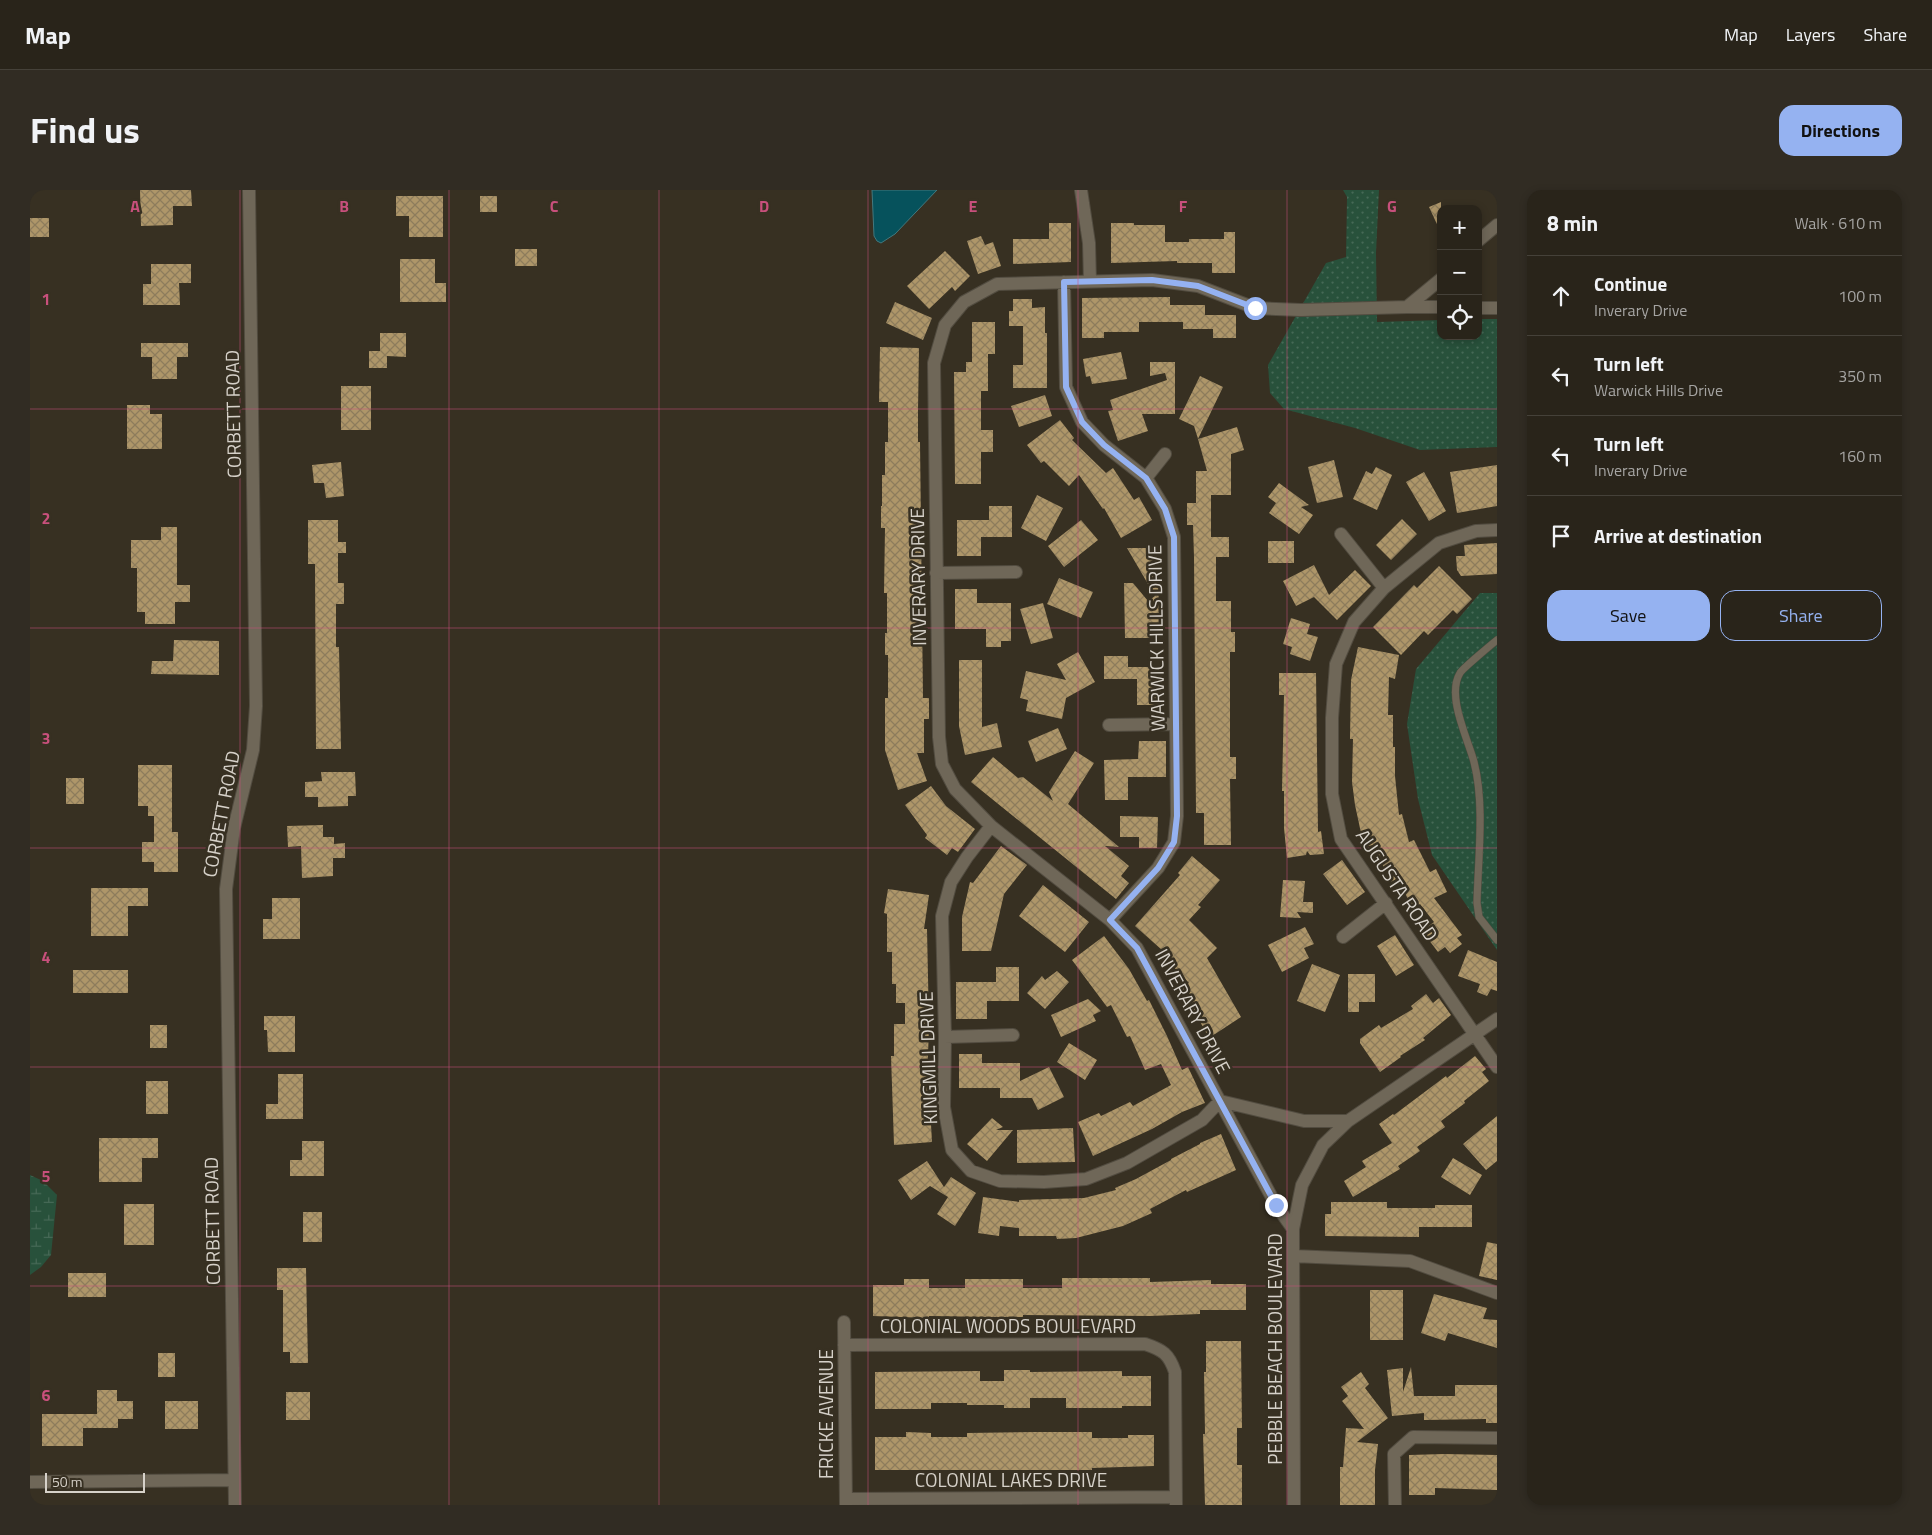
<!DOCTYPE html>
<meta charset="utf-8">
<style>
:root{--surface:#29241a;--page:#312c23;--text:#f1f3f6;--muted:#a5a4a2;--line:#454139;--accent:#95b2f1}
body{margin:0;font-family:"Titillium Web",sans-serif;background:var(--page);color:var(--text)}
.controls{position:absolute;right:15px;top:15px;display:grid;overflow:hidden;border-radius:10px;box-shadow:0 2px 8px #0003}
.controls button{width:45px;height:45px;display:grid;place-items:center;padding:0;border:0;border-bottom:1px solid var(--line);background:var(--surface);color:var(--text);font:25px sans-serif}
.scale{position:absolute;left:15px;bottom:12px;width:100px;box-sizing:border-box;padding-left:5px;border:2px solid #d6d1c9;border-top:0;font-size:14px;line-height:18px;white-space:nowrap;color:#d6d1c9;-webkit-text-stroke:4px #373022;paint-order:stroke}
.stop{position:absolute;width:15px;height:15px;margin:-11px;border:4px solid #95b2f1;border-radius:50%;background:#fff}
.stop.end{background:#95b2f1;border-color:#fff;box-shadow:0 1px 5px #0008}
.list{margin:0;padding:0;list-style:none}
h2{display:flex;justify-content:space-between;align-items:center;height:65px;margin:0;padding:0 20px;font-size:21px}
h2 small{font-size:16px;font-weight:400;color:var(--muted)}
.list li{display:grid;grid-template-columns:32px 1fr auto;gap:15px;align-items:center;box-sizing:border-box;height:80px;padding:0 20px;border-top:1px solid var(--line)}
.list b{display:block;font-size:19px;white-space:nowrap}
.list p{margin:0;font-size:16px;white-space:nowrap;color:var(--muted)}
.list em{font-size:16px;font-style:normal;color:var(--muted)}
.actions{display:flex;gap:10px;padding:15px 20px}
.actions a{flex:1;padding:11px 0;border:1px solid var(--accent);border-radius:15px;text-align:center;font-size:18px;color:var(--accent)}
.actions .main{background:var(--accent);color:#111}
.icon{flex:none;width:28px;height:28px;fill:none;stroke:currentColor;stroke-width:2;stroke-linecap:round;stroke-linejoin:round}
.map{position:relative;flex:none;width:1467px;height:1315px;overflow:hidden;border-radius:15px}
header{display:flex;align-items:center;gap:30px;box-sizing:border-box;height:70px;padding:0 25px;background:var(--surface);border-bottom:1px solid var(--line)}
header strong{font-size:24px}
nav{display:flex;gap:28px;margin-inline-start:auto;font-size:18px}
.intro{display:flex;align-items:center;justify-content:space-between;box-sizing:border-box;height:120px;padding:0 30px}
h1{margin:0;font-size:35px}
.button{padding:12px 22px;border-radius:15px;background:var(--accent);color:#111;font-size:18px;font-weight:700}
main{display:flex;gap:30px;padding:0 30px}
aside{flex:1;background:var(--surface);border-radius:15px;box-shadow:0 2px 8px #0003}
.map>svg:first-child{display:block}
</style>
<header>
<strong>Map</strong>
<nav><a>Map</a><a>Layers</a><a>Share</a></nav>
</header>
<div class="intro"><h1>Find us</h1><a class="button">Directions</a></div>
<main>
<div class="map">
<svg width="1467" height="1315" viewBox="0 0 1467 1315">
<defs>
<pattern id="grass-dots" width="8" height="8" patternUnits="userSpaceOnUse" patternTransform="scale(1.25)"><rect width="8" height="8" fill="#28513b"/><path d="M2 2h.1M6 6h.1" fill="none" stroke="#466956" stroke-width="1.8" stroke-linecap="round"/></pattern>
<pattern id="wetland-marsh" width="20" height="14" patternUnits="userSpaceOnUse" patternTransform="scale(1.25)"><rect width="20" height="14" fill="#28513b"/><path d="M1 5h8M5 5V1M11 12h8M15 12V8" fill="none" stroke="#466956"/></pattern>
<pattern id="building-cross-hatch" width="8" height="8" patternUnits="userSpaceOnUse" patternTransform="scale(1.25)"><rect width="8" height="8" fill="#ae9669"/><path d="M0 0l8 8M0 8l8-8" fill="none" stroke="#8d7c5c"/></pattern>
</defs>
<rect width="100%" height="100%" fill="#373022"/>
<path fill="url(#grass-dots)" d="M1313,0h36l-3,63 1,69 64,-2v16h37v-17h19v128l-77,3 -65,-22 -71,-19 -14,-16 -2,-28 58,-102 20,-6 1,-60z
M1450,403h17v357l-65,-95 -14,-56 -11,-75 9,-55z"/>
<path fill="url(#wetland-marsh)" d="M0,985l13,6 14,14 -6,60 -10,12 -11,8z"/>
<path fill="#06525c" stroke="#44787d" d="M842,0h65l-42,44 -14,9 -4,-2 -3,-5z"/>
<path fill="url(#building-cross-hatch)" d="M110,0h51l1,16h-19v19l-32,1z
M366,6h47v41h-34v-21h-13z
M450,6h17v16h-17z
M1411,12v31l-12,-26z
M0,28h19v19h-19z
M1019,33h22v39l-58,2v-25h36z
M1081,33h23v2h31v17h24v-3h35v-7h11v41h-23v-10h-35v-2l-66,2z
M951,46l4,9 8,-3 8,24 -23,8 -11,-33z
M485,59h22v17h-22z
M915,61l25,25 -15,15 -3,-4 -23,22 -22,-23z
M370,69h35v24h11v19h-46z
M121,74h40v19h-12l1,22h-37v-21h8z
M1140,107v8h35v10h31v23h-23v-9h-30v-7h-44v10h-35v6h-22v-40z
M983,109h19v9l13,-1v26h2v55h-34v-23h10v-39h-14v-15h4z
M865,112l37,16 -9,22 -37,-17z
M942,132h23v32h-7v37h-7v39h12v22h-12v32h-26l-1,-112h12v-10h6z
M350,143h26v24l-19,-1v12h-18v-17h11z
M111,153h47v14h-11v22h-25v-22h-11z
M850,157l39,1 -1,62v32h2l3,256h6v21h-5v34h-7l10,28 -29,9 -13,-40v-52h3v-43h-3v-22h2v-40h-3l1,-65h-4v-22h1v-31h3v-33h3v-40h-9z
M1091,162l6,27 -35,5 -2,-8 -4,1 -3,-18z
M1120,172h25v52h-33l6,17 -30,10 -10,-30 5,-1 -3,-10 57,-20 -2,-7 -15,3z
M1170,186l23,11 -25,52 -4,-13 -15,-7z
M311,196h30v44h-30z
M1015,205l7,21 -33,11 -8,-21z
M97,215h23v9h12v35h-35z
M1030,230l14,18 -2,2 34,33 7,-5 21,32 5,-3 13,23 -31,18 -17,-30 -1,1 -24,-34 -10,11 -25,-25 -3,2 -14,-18z
M1207,237l7,23 -13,4v41h-20v42h18v20h-13v44h15v31h4v20h-5v105h6v22h-6l1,66h-27v-32h-8l-2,-256 -1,-32h-6v-22h9v-32h11l-9,-32z
M1304,270l9,37 -26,6 -9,-36z
M311,272l3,34 -18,2 -2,-15h-10l-2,-18z
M1467,275v41l-40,7 -7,-41z
M1346,277l16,8 -15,35 -24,-11 13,-28 6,3z
M1394,282l22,39 -17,10 -23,-39z
M1249,293l30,22 -8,2 12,8 -14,19 -30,-21 7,-10 -8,-6z
M1007,305l26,13 -17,33 -25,-13z
M959,316h23v31h-31v19h-24v-36h32z
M1372,329l15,15 -26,26 -15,-15z
M278,330h30v22h8v11h-8v30h6v21h-8v43h3l2,102h-25l-1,-185h-7z
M1051,330l17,20 -34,27 -16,-21z
M131,337h16v58h13v17h-15v22h-30v-12h-8v-44h-6v-28h30z
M1238,351h26v22h-26z
M1467,353v31l-36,2 -4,-6 -1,-14h9l-1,-11z
M1097,358h31l1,90h-34l-1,-55h9l15,18 7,-5z
M1284,375l15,30 26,-25 16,16 -34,34 -23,-23 -18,9 -13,-25z
M1409,376l33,33 -15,15 -4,-4 -25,25 -4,-4 -23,24 -28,-28 41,-42 3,3z
M1029,388l34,14 -12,26 -34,-14z
M925,399h22v14h34v38h-10v6h-15v-18h-31z
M1013,413l10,35 -22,6 -11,-35z
M1261,428l19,6 -3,10 11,3 -8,24 -20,-7 2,-7 -9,-3z
M144,450l45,1v34l-68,-1 1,-13h21z
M1328,457l41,8 -4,24 -6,-2 -1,38h5v32h2v29l4,39 3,-1 7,28 5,-2 16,32 6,-3 11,23 -13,6 28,37 -5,3 5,6 -12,9 -5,-6 -7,5 -16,-21 12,-9 -14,-18 -8,4 -14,-30 -7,4 -18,-37 -9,2 -9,-42 -3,-23 1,-43h-3l1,-59z
M1048,462l17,30 -29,16 -4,21 -36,-8 2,-11 -8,-2 6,-27 40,9 -9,-16z
M1074,466h24v11h33v38h-24v-26h-33z
M929,470h23v67l15,-4 5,24 -37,8 -6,-29z
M1249,483h37l2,159 3,-1 3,23 -14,1 -3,-4 -1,4 -19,3 -3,-30v-37h-2l2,-96h-5z
M1028,538l9,21 -31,13 -8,-21z
M1109,551h27v36h-38v23h-23l-1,-40 34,-1z
M1045,561l19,12 -26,41 51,43 -14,-1 24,20 -8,10 8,7 -13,16 -145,-117 22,-25 25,21 5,-1 30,24 -4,-9z
M108,575h34v67h6v40h-24v-10h-12v-20h12v-26h-6v-10h-10z
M291,582h34l1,24h-8v10l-30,1v-10h-13v-15l17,-1z
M36,588h18v26h-18z
M901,596l15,20 29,23 -17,23 -6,-4 -5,7 -22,-17 2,-3 -22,-30z
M1090,626l38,1 -1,31h-18v-11h-19z
M293,635v12h11v7l11,-1v15h-12v18l-31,2 -1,-32 -13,1 -1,-21z
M971,656l26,19 -23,29 -13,57h-29v-34l8,-35 3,1z
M1162,666l28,24 -22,25 3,2 -12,13 28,28 -10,10 34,59 -32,21 -28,-51 8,-4 -21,-22 3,-3 -36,-32 45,-51 -2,-2z
M1312,670l23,32 -18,13 -24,-31z
M1253,690l22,1 -2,21h10v11l-16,-1 4,6 -21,-1z
M1013,695l46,37 -24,30 -46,-36z
M61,698h57v18h-20v30h-37z
M858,699l41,6 -5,34h3l2,95 -2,64h2l3,54 -38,3 -3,-89h3v-32h11v-21h-9v-19h-4v-32h-5v-38l-3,-1z
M242,708h28v41h-37v-20h9z
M1275,737l9,17 -10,4 5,10 -27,14 -14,-27z
M1365,745l19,30 -18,11 -19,-30z
M1074,746l25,33 18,32 2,-1 18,36 15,34 6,-3 17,36 -23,9 -30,17 -59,27 -15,-34 21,-9 2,3 29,-14 3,4 38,-21 -10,-21 -16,6 -15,-34 -3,1 -16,-32 -4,2 -35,-47z
M1438,760l29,12v29l-6,-2 -4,7 -10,-4 3,-8 -22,-8z
M1282,774l28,11 -15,37 -28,-11z
M966,777h23v34h-32v18h-31v-37h40z
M43,780h55v23h-55z
M1027,781l12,11 -24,27 -18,-16 15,-17 3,4z
M1318,784h27v28h-16v10h-11z
M1396,804l7,9 6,-5 12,17 -28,23 2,2 -25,16 1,1 -21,15 -20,-29v-4l19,-14 2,3 32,-19 -2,-3z
M1058,809l13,12 -8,4 3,6 -35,16 -10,-22z
M234,826h31v36h-27l-1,-22h-3z
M120,835h17v23h-17z
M1039,853l28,17 -12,20 -28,-18z
M929,864h23v9h38v18l29,-14 15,30 -26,13 -6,-12h-32v-10h-41z
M1445,866l11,13 -4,3 7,9 -25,20 1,2 -24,18 4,6 -28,20 3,4 -22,15 2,3 -47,28 -9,-16 22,-14 -4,-6 30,-18 -13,-19 14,-10 1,1 52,-39 1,2z
M248,884h25v45h-37v-15h12z
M116,891h22v33h-22z
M1467,926v45l-11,9 -23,-26z
M962,928l11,9 -7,3h17l-26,31 -20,-17z
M1043,938l2,34 -58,1v-33z
M1191,944l15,36 -49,22 -1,-2 -36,19 2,4 -29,13 -47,12 -19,1 -1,-3h-37v-8l-19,-2 -1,10 -21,-3 5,-36 36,5v-2l65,-2 32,-8 -1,-2 21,-9 35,-19v-1l29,-15v-1z
M69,948h59v20h-16v24h-43z
M272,951h22v35h-34v-16h12z
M1423,968l29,17 -12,20 -29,-18z
M897,971l17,26 7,-10 25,16 -21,33 -18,-12 11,-17 -18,-11 -19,14 -13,-20z
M1301,1012h56v6h48v-3h37v22h-53v10l-94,-1v-22h6z
M94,1014h30v41h-30z
M273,1022h19v30h-19z
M1457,1052l10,2v36l-18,-4z
M247,1078h29l2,95h-18v-11h-7v-62h-6z
M38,1083h38v24h-38z
M1032,1088h88v4l61,-2v4h35v26h-46v4l-50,2 -127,-1v2h-33l-61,-1v2l-56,-2v-31h31v-6h25v9h36v-9h58v9h39z
M1340,1100h33v50h-33z
M1404,1104l53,14 -4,11 14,1v28l-49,-15 -3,8 -24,-8z
M1176,1151h35l1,87h-5v37h5v40h-37l-2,-71h2l-1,-62h2z
M128,1163h17v24h-17z
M1381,1177l3,29h41v-11h42v38h-11v-4l-62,1v-7l-32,3 -5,-46 16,-2v24z
M974,1180h26v2l92,-1v5h29v30h-29v2h-56v-10h-36v10h-26v-3h-37v-2h-36v6h-56v-37l105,-1v10h24z
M1331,1182l8,12 -4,4 23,30 -31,24 21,2 -3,26v35h-35v-38h3l3,-39 18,1 -22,-28 6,-5 -7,-9z
M67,1200h20v11h16v18h-15v9h-35v18h-41v-32h55z
M256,1202h24v28h-24z
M135,1211h33v28h-33z
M876,1242l25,1v4h36v-4l68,-1h57v6h36v-3h26v31l-62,2v2h-217v-33h31z
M1414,1264l53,1v35l-62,-2v7h-26v-40z"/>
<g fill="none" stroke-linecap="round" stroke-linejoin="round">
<defs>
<path id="lane" d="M1467,450c-5,4 -35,29 -37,33 -14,23 8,66 14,89 11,42 4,97 3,141l2,14 18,23"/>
<path id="street" d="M1051,0l8,53 1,39
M1448,51l19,-16
M1034,92l2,105 16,35 22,23 42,33 19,31 9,28 3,279 -3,26 -16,26 -48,52
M1377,117h34
M1448,118h19
M1116,288l19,-24
M1467,340l-21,1 -37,12 -55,45 -30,34 -18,42 -4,54v76l9,45 156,228
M1311,344l43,54
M906,383l80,-1
M1079,535l67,-1
M961,636l-24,31 -16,25 -9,34 3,121 -1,70 8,43 19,21 29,10 44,1 42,-3 41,-16 75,-43 18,-19 84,20h44
M1313,747l43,-34
M915,847l68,-2
M1263,1039l-17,-24 -139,-257 -27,-28 -119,-94 -36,-37 -13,-25 -3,-27 -5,-374 11,-38 19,-23 33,-18 155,-4 46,6 57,22 46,2 106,-3 34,-28
M1263,1066l117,5 87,32
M814,1132l2,183
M814,1155l301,-1c18,6 24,10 30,28l1,133
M0,1292l204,-2
M816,1309l330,-2
M205,1315l-9,-616 8,-61 19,-78 3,-44 -7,-516
M1264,1315l-1,-276 9,-44 21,-40 25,-24 149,-102
M1365,1315l-1,-51 19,-17 84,1"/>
</defs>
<use href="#lane" stroke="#524c40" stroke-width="8"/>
<use href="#street" stroke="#524c40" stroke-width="14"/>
<use href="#lane" stroke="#6f6758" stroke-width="7"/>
<use href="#street" stroke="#6f6758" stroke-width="12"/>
</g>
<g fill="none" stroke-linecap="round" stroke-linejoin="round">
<path stroke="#95b2f1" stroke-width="6" d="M1225,118l-57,-22 -46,-6 -88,2 2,105 16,35 22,23 42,33 19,31 9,28 3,279 -3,26 -16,26 -48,52 27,28 139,257"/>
</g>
<path fill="none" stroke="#c8507c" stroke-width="1" stroke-opacity="0.55" d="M210,0v1315M419,0v1315M629,0v1315M838,0v1315M1048,0v1315M1257,0v1315M0,219h1467M0,438h1467M0,658h1467M0,877h1467M0,1096h1467"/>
<g text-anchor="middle" stroke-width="5" stroke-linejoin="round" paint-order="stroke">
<g font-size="19" fill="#d6d1c9" stroke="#373022">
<text transform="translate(203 224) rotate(-91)" y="7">CORBETT ROAD</text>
<text transform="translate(888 387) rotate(-91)" y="7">INVERARY DRIVE</text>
<text transform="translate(1126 448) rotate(-91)" y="7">WARWICK HILLS DRIVE</text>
<text transform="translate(191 624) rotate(-79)" y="7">CORBETT ROAD</text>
<text transform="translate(1367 695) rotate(56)" y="7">AUGUSTA ROAD</text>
<text transform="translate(1163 821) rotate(62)" y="7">INVERARY DRIVE</text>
<text transform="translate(898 868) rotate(-92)" y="7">KINGMILL DRIVE</text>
<text transform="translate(182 1031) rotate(-91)" y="7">CORBETT ROAD</text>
<text x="978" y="1143">COLONIAL WOODS BOULEVARD</text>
<text transform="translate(1245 1159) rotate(-90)" y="7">PEBBLE BEACH BOULEVARD</text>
<text transform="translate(796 1224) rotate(-90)" y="7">FRICKE AVENUE</text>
<text x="981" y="1297">COLONIAL LAKES DRIVE</text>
</g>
</g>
<g font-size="16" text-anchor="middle" font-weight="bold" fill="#c8507c" stroke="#373022" stroke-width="5" stroke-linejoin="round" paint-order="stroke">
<text x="105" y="22">A</text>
<text x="314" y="22">B</text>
<text x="524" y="22">C</text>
<text x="734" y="22">D</text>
<text x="943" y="22">E</text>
<text x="1153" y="22">F</text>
<text x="1362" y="22">G</text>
<text x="16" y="115">1</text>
<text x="16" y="334">2</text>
<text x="16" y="554">3</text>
<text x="16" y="773">4</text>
<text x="16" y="992">5</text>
<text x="16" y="1211">6</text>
</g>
</svg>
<div class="controls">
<button>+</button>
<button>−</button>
<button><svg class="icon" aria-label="locate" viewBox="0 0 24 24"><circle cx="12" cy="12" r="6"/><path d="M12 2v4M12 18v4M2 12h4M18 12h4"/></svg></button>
</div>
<div class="scale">50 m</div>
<div class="stop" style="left:1225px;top:118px"></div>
<div class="stop end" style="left:1246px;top:1015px"></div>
</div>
<aside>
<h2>8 min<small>Walk · 610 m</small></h2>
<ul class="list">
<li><svg class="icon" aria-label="ahead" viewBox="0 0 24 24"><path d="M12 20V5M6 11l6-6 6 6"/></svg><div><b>Continue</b><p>Inverary Drive</p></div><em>100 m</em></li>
<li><svg class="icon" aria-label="left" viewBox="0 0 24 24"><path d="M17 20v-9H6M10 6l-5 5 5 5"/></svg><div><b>Turn left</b><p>Warwick Hills Drive</p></div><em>350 m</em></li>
<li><svg class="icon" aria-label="left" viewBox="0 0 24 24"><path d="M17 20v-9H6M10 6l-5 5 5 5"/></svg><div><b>Turn left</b><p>Inverary Drive</p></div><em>160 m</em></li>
<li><svg class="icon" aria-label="arrive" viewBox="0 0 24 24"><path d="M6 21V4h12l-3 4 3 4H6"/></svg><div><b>Arrive at destination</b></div></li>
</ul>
<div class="actions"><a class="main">Save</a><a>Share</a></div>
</aside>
</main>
